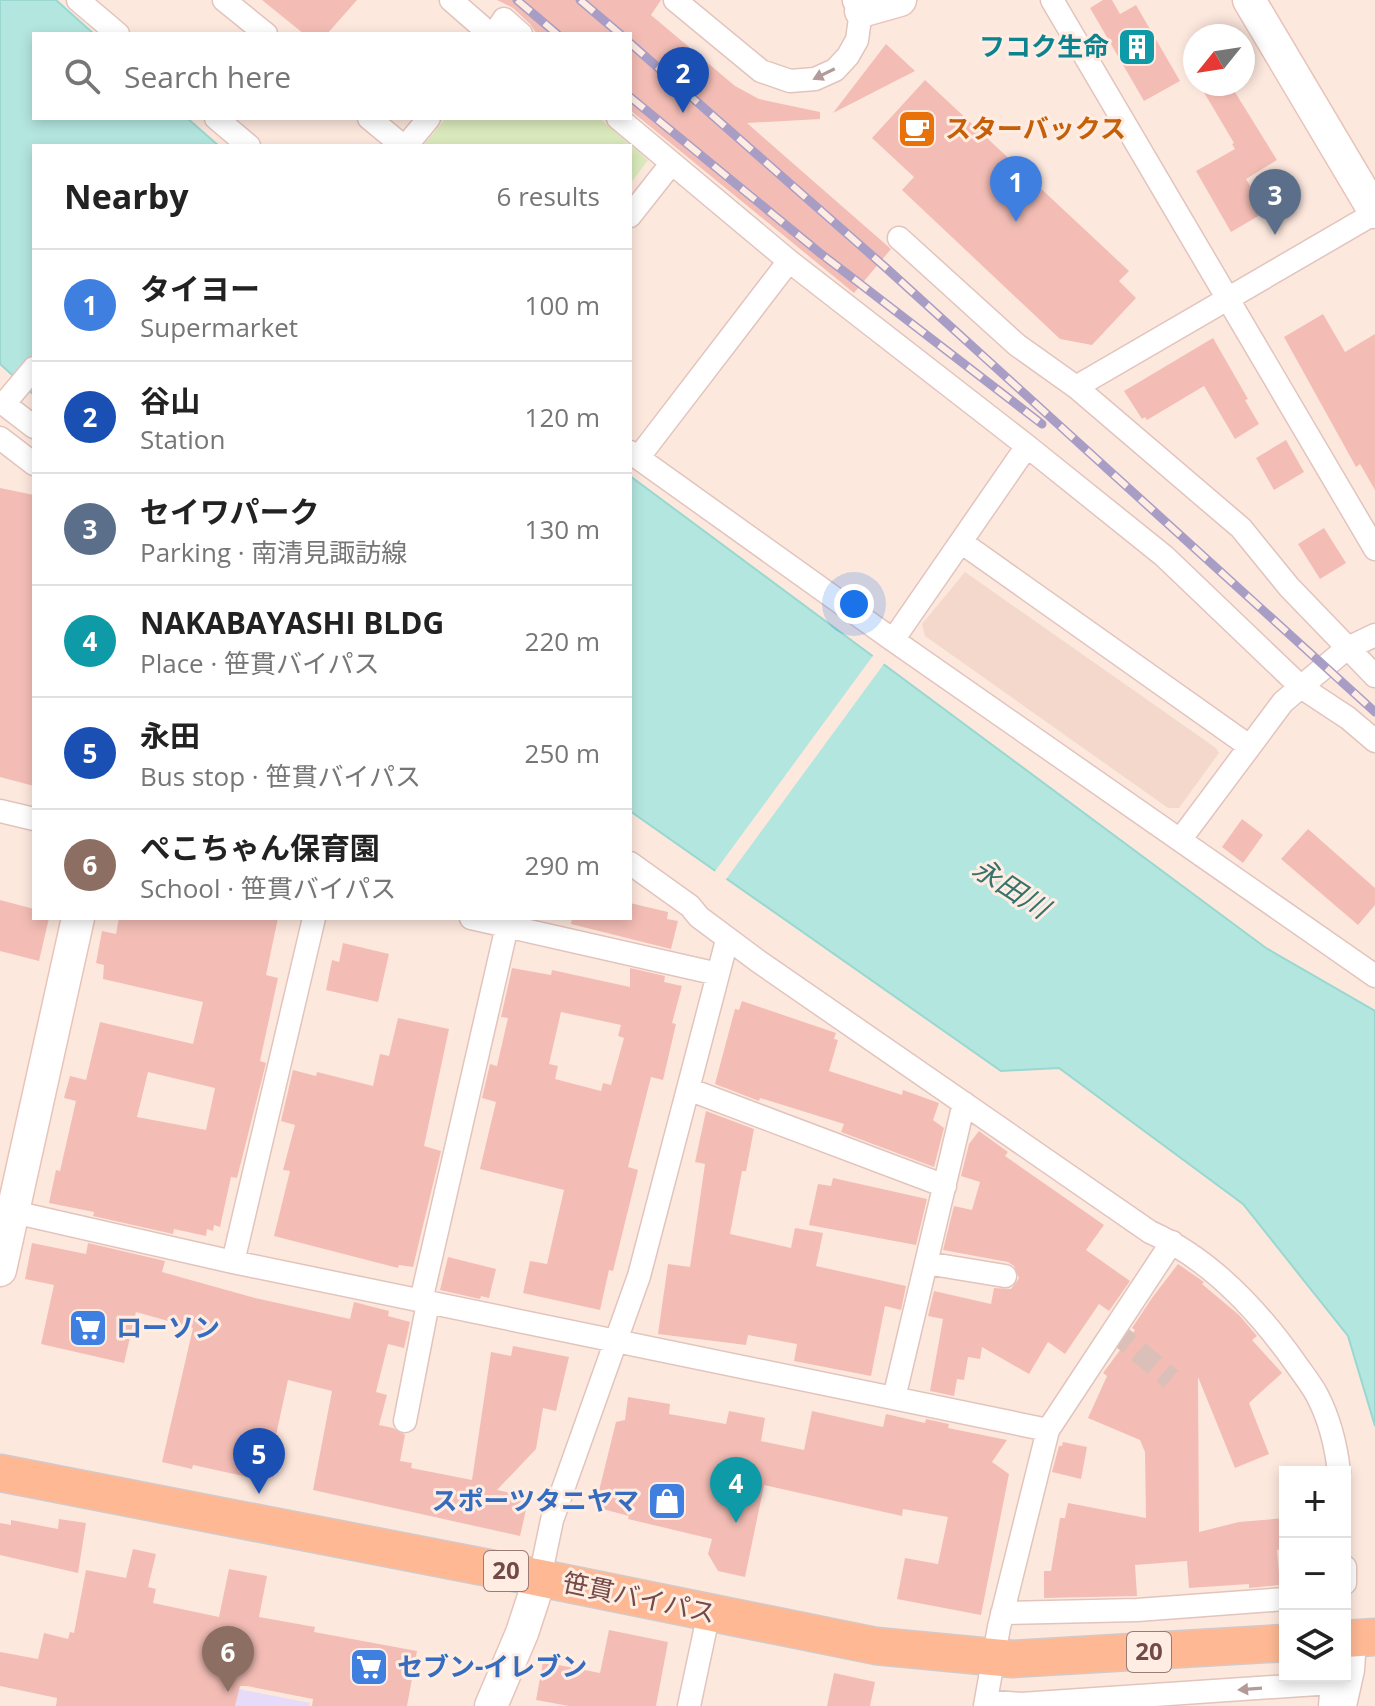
<!DOCTYPE html>
<meta charset="utf-8">
<style>
:root{--surface:#fff;--page:#f6f6f6;--text:#222;--muted:#767676;--line:#e0e0e0;--accent:#0b8043}
body{margin:0;font-family:"Open Sans","Noto Sans JP",sans-serif;background:var(--page);color:var(--text)}
.controls{position:absolute;right:24px;bottom:24px;display:grid;overflow:hidden;border-radius:0px;box-shadow:0 4px 12px #0003}
.controls button{width:72px;height:72px;display:grid;place-items:center;padding:0;border:0;border-bottom:2px solid var(--line);background:var(--surface);color:var(--text);font:40px sans-serif}
.compass{position:absolute;left:1183px;top:24px;width:72px;height:72px;border-radius:50%;background:var(--surface);box-shadow:0 4px 12px #0003;rotate:240deg}
.you{position:absolute;left:854px;top:604px;width:28px;height:28px;margin:-20px;border:6px solid #fff;border-radius:50%;background:#1a73e8;box-shadow:0 0 0 12px #1a73e833}
.badge{display:grid;place-items:center;width:52px;height:52px;border-radius:50%;background:var(--accent);color:#fff;font-size:26px;font-weight:700}
.pin{position:absolute;translate:-50% -66px;filter:drop-shadow(0 2px 4px #0008)}
.pin::after{content:'';position:absolute;top:42px;width:28px;height:24px;background:inherit;clip-path:polygon(0 0,100% 0,50% 100%)}
.list{margin:0;padding:0;list-style:none}
h2{display:flex;justify-content:space-between;align-items:center;height:104px;margin:0;padding:0 32px;font-size:34px}
h2 small{font-size:26px;font-weight:400;color:var(--muted)}
.list li{display:grid;grid-template-columns:52px 1fr auto;gap:24px;align-items:center;box-sizing:border-box;height:112px;padding:0 32px;border-top:2px solid var(--line)}
.list b{display:block;font-size:30px;white-space:nowrap}
.list p{margin:0;font-size:26px;white-space:nowrap;color:var(--muted)}
.list em{font-size:26px;font-style:normal;color:var(--muted)}
.icon{flex:none;width:44px;height:44px;fill:none;stroke:currentColor;stroke-width:2;stroke-linecap:round;stroke-linejoin:round}
.map{position:relative;flex:none;width:1375px;height:1706px;overflow:hidden}
.search{position:absolute;background:var(--surface);box-shadow:0 4px 12px #0003;left:32px;top:32px;width:600px;height:88px;display:flex;align-items:center;gap:20px;box-sizing:border-box;padding:0 28px;border-radius:0px;color:var(--muted);font-size:30px}
.panel{position:absolute;background:var(--surface);box-shadow:0 4px 12px #0003;left:32px;top:144px;width:600px;height:776px;border-radius:0px}
.map>svg:first-child{display:block}
</style>
<div class="map">
<svg width="1375" height="1706" viewBox="0 0 1375 1706">
<rect width="100%" height="100%" fill="#fde8de"/>
<path fill="#f4d8cc" d="M965,572l251,176 3,5 -40,55h-11l-243,-172 -3,-12z"/>
<path fill="#e6dbf8" d="M202,1682l108,21 -1,3h-112z"/>
<path fill="#dbeabd" d="M446,118h153l49,42 -18,24v-38h-207z"/>
<path fill="#b3e6df" stroke="#99d8d0" stroke-width="2" d="M0,0h56l38,34h-60v84h153l32,28h-185v249l-34,-31z
M630,476l636,472 109,63v415l-27,-90 -105,-132 -184,-136 -58,3 -371,-260z"/>
<path fill="#fde8de" d="M875,653l11,8 -162,221 -11,-8z"/>
<path fill="#f3bdb5" fill-rule="evenodd" d="M262,0h95l-30,34h-23z
M497,0h164l-10,15 84,71 24,13 61,13v7l-73,4 144,126 -37,44 -224,-183v-76h-93l-7,-10 -17,-16z
M1103,0h9l8,14 16,-9 44,76 -36,20 -54,-93z
M886,44l29,27 -82,42z
M925,80l204,191 -10,10 17,17 -44,47 -32,-6 -158,-149 12,-13 -42,-39z
M1199,84h31l47,76 -31,19 15,25 -6,3 5,8 -29,17 -35,-61 39,-22 -3,-5 2,-1z
M1323,314l22,38 30,-18v156l-15,-26 -4,3 -72,-130z
M1213,338l35,61 -3,1 14,24 -24,15 -31,-53 -57,34 -2,-3 -3,2 -18,-28z
M1286,440l18,32 -30,18 -18,-32z
M0,488l34,7v291l-34,-9z
M1324,528l22,35 -26,16 -22,-35z
M1242,819l21,16 -20,28 -21,-16z
M1308,829l67,59v17l-17,20 -77,-66z
M0,900l34,9v9h15l-10,43 -39,-10z
M630,903l38,9 -1,7 11,2 -7,28 -100,-25 1,-6h58z
M119,918h159l-12,57 12,3 -18,83 6,2 -29,115 -6,-1 -11,50 -6,-2 -1,6 -6,-2 -1,7 -32,-7 -1,5 -80,-18 1,-4 -45,-9 7,-33 4,1 16,-70 -12,-3 6,-22 16,4 14,-58 93,22 10,-42 -100,-23 1,-14 -8,-2 6,-32 14,3zM148,1072l67,16 -9,42 -69,-13z
M343,943l46,11 -11,48 -52,-12 6,-30 7,2z
M512,968l39,7 1,-5 78,17v-19l35,8 -1,6 18,4 -10,37 4,1 -13,56 -12,-3 -23,90 10,3 -25,101 -4,-1 -9,40 -77,-17 7,-32 17,3 17,-74 -84,-21 16,-67 -14,-4 8,-34 7,2 11,-48 -7,-1zM561,1012l60,13 -3,11 6,2 -13,47 -8,-2 -2,8 -46,-12 3,-13 -9,-2z
M742,1001l94,32 -2,6 4,1 -9,31 73,24 1,-5 36,13 -6,17 11,8 -10,39 -93,-35 3,-8 -84,-26 -1,3 -44,-17 20,-75 4,1z
M398,1018l51,11 -25,117 17,5 -28,116 -14,-2 -1,3 -124,-32 16,-65 -7,-1 12,-45 -14,-4 12,-51 23,6 1,-4 56,14 7,-32 9,2z
M706,1111l48,18 -8,42h-4l-12,63 61,14 4,-20 28,5 -7,33 90,20 -5,24 -16,-4 -14,70 -77,-15 3,-17 -49,-9 -2,10 -88,-11 10,-70 22,3 15,-103 -10,-2z
M979,1131l29,21 -3,4 99,69 -18,25 44,31 -21,30 -10,-7 -34,50 -17,-12 -19,32 -47,-27 -2,12 -12,-2 -4,23 -7,-1 -3,17 -24,-5 13,-72 -15,-3 6,-25 57,13 3,-16 17,1 8,-11 -5,-12 -6,-4 -65,-12 11,-44 18,4 8,-28 -19,-6 8,-32z
M833,1178l94,21 -11,46 -107,-20 9,-41 13,2z
M32,1243l54,11 2,-11 77,18 -3,11 93,26 95,21 4,-17 35,9 -1,5 22,6 -6,26 -16,-4 -12,48 11,3 -8,30 14,3 12,7 -5,26 12,2 -1,5 61,12 19,-128 20,4 2,-10 56,11 -13,54 -13,-3 -7,41 -39,41 32,7 -9,39 -207,-46 19,-99 -44,-11 -22,101 -73,-16 -1,4 -30,-7 31,-134 -57,-16 -12,51 -83,-19 13,-59 -29,-6z
M448,1257l48,12 -7,29 -8,-2 -1,3 -40,-9z
M1178,1264l26,18 -2,2 37,31 18,21 -5,4 30,33 -33,30 20,51 -34,14 -37,-91 1,155 40,-10 46,-4v31l-8,1 3,35 -31,3v-4l-60,4 -2,-27 -52,4 2,31 -93,2v-27h7l9,-53h5l3,-15 78,15 -1,-66 -5,-12 -52,-22 19,-42 -4,-3 32,-43 -3,-2 20,-30z
M628,1397l42,7 -1,10 57,10 3,-13 36,7 -4,23 43,9 8,-39 71,16 3,-13 39,9 1,-4 23,5 -1,4 59,12 -15,22 17,12 -28,141 -84,-16 8,-41 33,6 10,-47 -45,-8 -1,7 -138,-31 -19,92 -27,-6 -10,-17 4,-15 -84,-20 1,-3 -34,-9 21,-85 9,-2z
M1063,1442l24,5 -6,32 -29,-7 7,-26h3z
M59,1519l27,4 -8,50 -78,-18v-32l11,2v-5l47,9z
M133,1549l23,5 -8,33 8,2 -3,14 66,14 10,-48 38,7 -8,41 56,10 -1,5 103,19 -10,55h-95l1,-7 -66,-13h-7l-5,20h-179l1,-8 -57,-12v-34l38,7 6,-26 24,6 2,-7 4,1 12,-63 40,8z
M609,1630l59,12 -12,64h-87l-33,-6 7,-38 57,11z
M834,1673l41,9 -5,24h-43z"/>
<g fill="none" stroke-linecap="round" stroke-linejoin="round">
<path stroke="#dac0b8" stroke-width="22" stroke-dasharray="22 11" stroke-linecap="butt" d="M1113,1330l58,49"/>
<defs>
<path id="street" d="M78,0l40,34
M224,0l42,34
M451,0l39,34
M675,0l86,71 29,10 25,-2 20,-9 13,-14 9,-16 4,-29 -7,-10
M1052,0l323,549
M494,34l10,-15 17,15
M216,118l33,28
M369,118l34,28
M618,118l171,143 238,185 137,110 137,131 47,31 27,23
M406,146l23,-28
M630,216l41,-52
M899,238l118,107 59,42 165,141 48,59 86,89
M34,368l-30,36 30,23
M1076,387l299,-174
M0,438l34,26
M630,452l263,188 482,336
M638,458l151,-197
M961,542l288,204
M893,640l134,-194
M0,811l34,8
M1180,840l103,-138 63,-53 29,-14
M630,863l60,43 9,11 59,44 392,271c61,27 108,78 146,132 7,10 15,20 21,31 12,23 19,50 22,77
M471,918l247,56
M688,1089l257,97
M0,1209l233,53 815,168
M233,1262l81,-344
M926,1263l79,13
M421,1301l86,-375
M894,1398l70,-295
M405,1421l23,-118
M1345,1567v16
M540,1578l12,-58 87,-244 88,-336
M1002,1613l135,-3 148,-11
M986,1701l35,3 311,-21 -2,23
M689,1706l20,-94
M985,1706l14,-79 49,-197 124,-188
M1345,1706l8,-36 2,-32"/>
<path id="secondary" d="M1249,0l126,212
M861,11l39,-11
M0,1270l78,-352
M491,1706l31,-73 18,-55"/>
<path id="primary" d="M0,1473l540,105 336,68 137,13 272,-16
M1345,1639l30,-2"/>
</defs>
<use href="#street" stroke="#e2c4bd" stroke-width="25"/>
<use href="#secondary" stroke="#e8c3ba" stroke-width="35"/>
<use href="#primary" stroke="#d5c9c8" stroke-width="39"/>
<use href="#street" stroke="#fff" stroke-width="22"/>
<use href="#secondary" stroke="#fff" stroke-width="32"/>
<use href="#primary" stroke="#feb994" stroke-width="36"/>
<defs>
<path id="rail" d="M517,0l40,34
M580,0l40,34
M630,43l255,224 490,445
M630,97l190,156 222,171"/>
</defs>
<use href="#rail" stroke="#a89ec5" stroke-width="9"/>
<use href="#rail" stroke="#ffede4" stroke-width="6" stroke-dasharray="18" stroke-linecap="butt"/>
</g>
<defs><path id="oneway-solid" d="M-6-.8H1V-3.2L6.5 0L1 3.2V.8H-6Z" transform="scale(2)"/></defs>
<g fill="#b29b99">
<use href="#oneway-solid" transform="translate(824 74) rotate(154)"/>
<use href="#oneway-solid" transform="translate(1250 1689) rotate(176)"/>
</g>
<defs>
<symbol id="building-square" viewBox="-11 -11 22 22"><rect x="-9" y="-9" width="18" height="18" rx="4" fill="#0f9aa8" stroke="#ffede4"/><path d="M-4-6H4V6H1V3H-1V6H-4ZM-2.5-4.3h1.7v1.8h-1.7ZM.8-4.3h1.7v1.8H.8ZM-2.5-1h1.7V.8h-1.7ZM.8-1h1.7V.8H.8Z" fill="#fff"/></symbol>
<symbol id="cafe-square" viewBox="-11 -11 22 22"><rect x="-9" y="-9" width="18" height="18" rx="4" fill="#e8710a" stroke="#ffede4"/><path d="M-5.5-4.5H6V0H3Q3 3.5 0 3.5H-2.5Q-5.5 3.5-5.5 0ZM3-3.2v2h1.7v-2ZM-6 4.5H4V6H-6Z" fill="#fff"/></symbol>
<symbol id="supermarket-square" viewBox="-11 -11 22 22"><rect x="-9" y="-9" width="18" height="18" rx="4" fill="#3f7fe0" stroke="#ffede4"/><path d="M-6-5.5h2.5l.6 2H6L4.5 2H-2.5L-4.4-4H-6ZM-1.5 3.2a1.3 1.3 0 1 0 .1 0ZM3 3.2a1.3 1.3 0 1 0 .1 0Z" fill="#fff"/></symbol>
<symbol id="shop-square" viewBox="-11 -11 22 22"><rect x="-9" y="-9" width="18" height="18" rx="4" fill="#3f7fe0" stroke="#ffede4"/><path d="M-5-2.5h2.3a2.7 3.5 0 0 1 5.4 0H5L5.5 6h-11ZM-1.5-2.5h3a1.5 2.3 0 0 0-3 0Z" fill="#fff"/></symbol>
</defs>
<g fill-rule="evenodd">
<use href="#building-square" x="1115" y="25" width="44" height="44"/>
<use href="#cafe-square" x="895" y="107" width="44" height="44"/>
<use href="#supermarket-square" x="66" y="1306" width="44" height="44"/>
<use href="#shop-square" x="645" y="1479" width="44" height="44"/>
<use href="#supermarket-square" x="347" y="1645" width="44" height="44"/>
</g>
<g text-anchor="middle" stroke-width="6" stroke-linejoin="round" paint-order="stroke">
<g fill="#ffede4" stroke="#9d7b75" stroke-width="2">
<rect x="484" y="1551" width="44" height="40" rx="6"/>
<rect x="1127" y="1632" width="44" height="40" rx="6"/>
</g>
<g font-size="24" font-weight="bold" fill="#734a46">
<text x="506" y="1579">20</text>
<text x="1149" y="1660">20</text>
</g>
<g font-size="26" font-weight="bold" fill="#0d838f" stroke="#ffede4" text-anchor="end">
<text x="1109" y="56">フコク生命</text>
</g>
<g font-size="26" font-weight="bold" fill="#c56008" stroke="#ffede4" text-anchor="start">
<text x="945" y="138">スターバックス</text>
</g>
<g font-size="26" font-weight="bold" fill="#366cbe" stroke="#ffede4" text-anchor="start">
<text x="116" y="1337">ローソン</text>
<text x="639" y="1510" text-anchor="end">スポーツタニヤマ</text>
<text x="397" y="1676">セブン-イレブン</text>
</g>
<g font-size="26" fill="#734a46" stroke="#ffede4">
<text transform="translate(639 1598) rotate(12)" y="9">笹貫バイパス</text>
</g>
<g font-size="28" font-style="italic" fill="#37726c" stroke="#ffede4">
<text transform="translate(1011 888) rotate(33)" y="10">永田川</text>
</g>
</g>
</svg>
<div class="controls">
<button>+</button>
<button>−</button>
<button><svg class="icon" aria-label="layers" viewBox="0 0 24 24"><path d="M12 4l9 5-9 5-9-5zM3 14l9 5 9-5"/></svg></button>
</div>
<svg class="compass" viewBox="-18 -18 36 36"><path d="M0-13l5 13h-10z" fill="#e53935"/><path d="M0 13l5-13h-10z" fill="#767676"/></svg>
<div class="you"></div>
<div class="pin badge" style="left:1016px;top:222px;background:#3f7fe0">1</div>
<div class="pin badge" style="left:683px;top:113px;background:#1a4fb4">2</div>
<div class="pin badge" style="left:1275px;top:235px;background:#5c6f8a">3</div>
<div class="pin badge" style="left:736px;top:1523px;background:#0f9aa8">4</div>
<div class="pin badge" style="left:259px;top:1494px;background:#1a4fb4">5</div>
<div class="pin badge" style="left:228px;top:1692px;background:#8d6e63">6</div>
<div class="search"><svg class="icon" aria-label="search" viewBox="0 0 24 24"><circle cx="10" cy="10" r="6"/><path d="M15 15l6 6"/></svg>Search here</div>
<section class="panel">
<h2>Nearby<small>6 results</small></h2>
<ul class="list">
<li><span class="badge" style="background:#3f7fe0">1</span><div><b>タイヨー</b><p>Supermarket</p></div><em>100 m</em></li>
<li><span class="badge" style="background:#1a4fb4">2</span><div><b>谷山</b><p>Station</p></div><em>120 m</em></li>
<li><span class="badge" style="background:#5c6f8a">3</span><div><b>セイワパーク</b><p>Parking · 南清見諏訪線</p></div><em>130 m</em></li>
<li><span class="badge" style="background:#0f9aa8">4</span><div><b>NAKABAYASHI BLDG</b><p>Place · 笹貫バイパス</p></div><em>220 m</em></li>
<li><span class="badge" style="background:#1a4fb4">5</span><div><b>永田</b><p>Bus stop · 笹貫バイパス</p></div><em>250 m</em></li>
<li><span class="badge" style="background:#8d6e63">6</span><div><b>ぺこちゃん保育園</b><p>School · 笹貫バイパス</p></div><em>290 m</em></li>
</ul>
</section>
</div>
